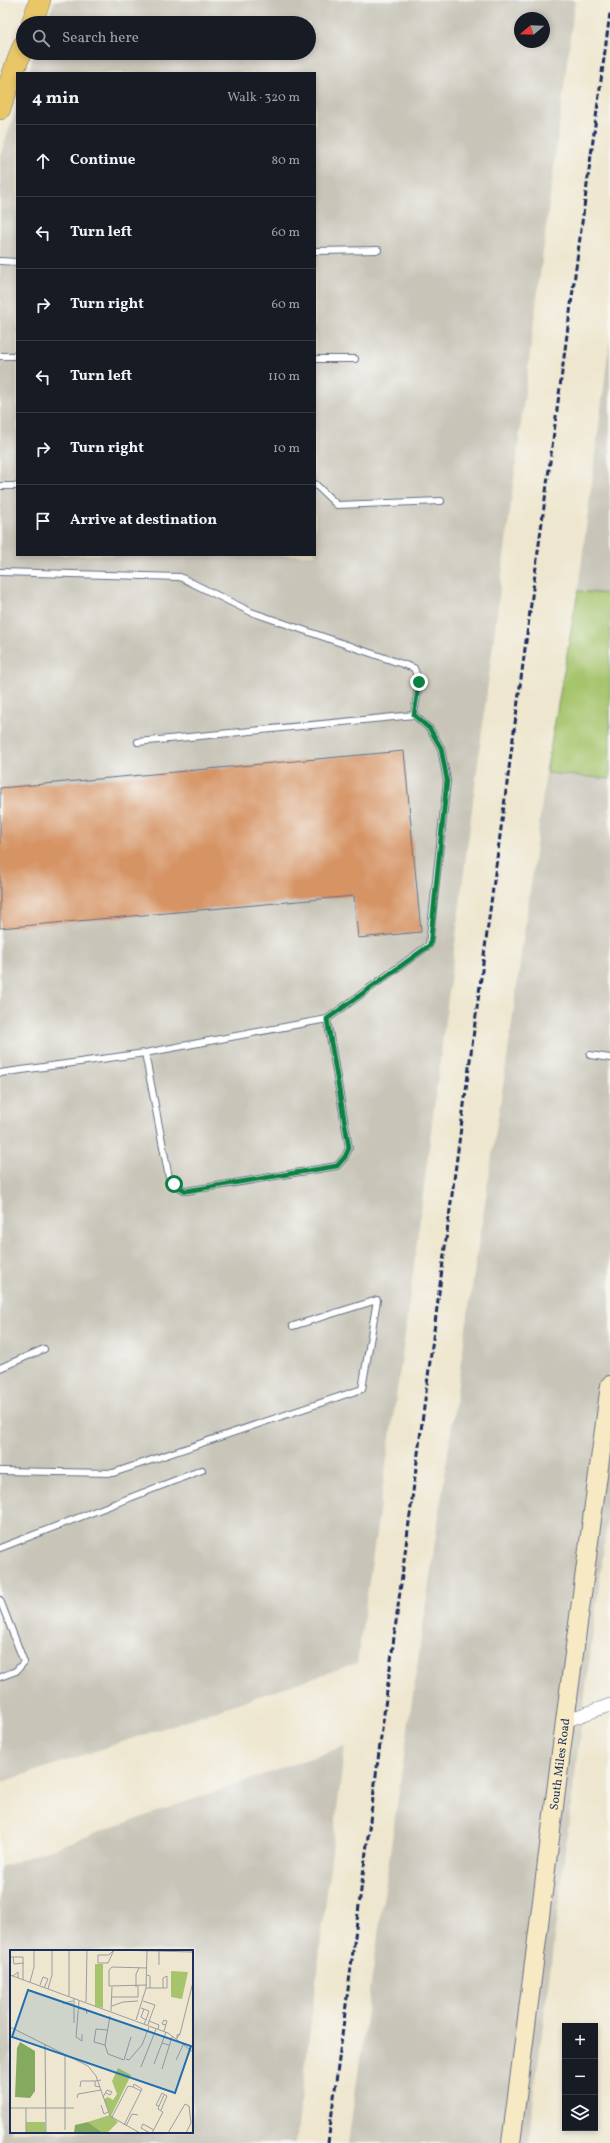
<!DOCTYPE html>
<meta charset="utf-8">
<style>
:root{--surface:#171b24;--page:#20242c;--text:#f1f3f6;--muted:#9ea1a6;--line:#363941}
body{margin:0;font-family:Vollkorn,serif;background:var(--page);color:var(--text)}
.controls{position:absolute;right:12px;bottom:12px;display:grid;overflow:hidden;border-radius:0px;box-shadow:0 2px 6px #0003}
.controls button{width:36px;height:36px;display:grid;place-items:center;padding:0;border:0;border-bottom:1px solid var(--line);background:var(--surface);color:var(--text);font:20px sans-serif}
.compass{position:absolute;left:514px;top:12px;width:36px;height:36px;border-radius:50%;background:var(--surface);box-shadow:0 2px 6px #0003;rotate:251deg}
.stop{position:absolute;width:12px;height:12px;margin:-9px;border:3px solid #0b8043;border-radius:50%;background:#fff}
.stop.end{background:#0b8043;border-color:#fff;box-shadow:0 1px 4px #0008}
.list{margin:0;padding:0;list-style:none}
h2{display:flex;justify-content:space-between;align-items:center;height:52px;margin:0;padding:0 16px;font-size:17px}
h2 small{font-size:13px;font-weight:400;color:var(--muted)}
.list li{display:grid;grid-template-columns:26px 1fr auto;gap:12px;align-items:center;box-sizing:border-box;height:72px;padding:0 16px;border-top:1px solid var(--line)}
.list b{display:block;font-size:15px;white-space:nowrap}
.list em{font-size:13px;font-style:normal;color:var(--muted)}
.icon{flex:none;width:22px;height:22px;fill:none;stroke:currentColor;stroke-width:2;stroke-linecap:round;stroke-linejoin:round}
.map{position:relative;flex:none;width:610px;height:2143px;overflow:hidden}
.search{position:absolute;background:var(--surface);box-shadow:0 2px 6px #0003;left:16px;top:16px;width:300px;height:44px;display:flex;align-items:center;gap:10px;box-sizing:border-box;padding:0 14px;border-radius:22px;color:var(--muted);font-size:15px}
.panel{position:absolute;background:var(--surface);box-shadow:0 2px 6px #0003;left:16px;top:72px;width:300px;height:484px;border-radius:0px}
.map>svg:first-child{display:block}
</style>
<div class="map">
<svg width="610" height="2143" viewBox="0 0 610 2143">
<rect width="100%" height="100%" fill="#f6f6f2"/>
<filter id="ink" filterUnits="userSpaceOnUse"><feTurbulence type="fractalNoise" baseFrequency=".025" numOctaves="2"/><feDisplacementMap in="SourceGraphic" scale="8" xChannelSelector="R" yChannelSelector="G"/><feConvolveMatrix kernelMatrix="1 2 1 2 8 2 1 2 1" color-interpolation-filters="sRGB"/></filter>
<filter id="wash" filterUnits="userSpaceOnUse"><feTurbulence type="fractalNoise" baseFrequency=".012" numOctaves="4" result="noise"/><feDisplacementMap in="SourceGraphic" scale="16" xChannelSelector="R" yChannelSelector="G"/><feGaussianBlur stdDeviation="0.9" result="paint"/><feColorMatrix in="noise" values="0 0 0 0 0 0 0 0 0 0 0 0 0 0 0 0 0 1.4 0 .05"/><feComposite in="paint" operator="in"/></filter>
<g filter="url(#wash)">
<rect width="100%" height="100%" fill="#eee6ce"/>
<path fill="#c8c4b8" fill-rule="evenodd" d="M55,0h520l-170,1336 -48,327 -357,120v-1626l17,-52v450h298v-482h-287l7,-20h274v-30h-263zM520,18h24v24h-24z
M610,338v256l-32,-3z
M546,773l64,6v720l-82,644h-180l123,-850 35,-227z
M345,1746l-49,397h-296v-276zM11,1951h181v181h-181z"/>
<path fill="#a6c46c" stroke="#607a65" d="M578,591l32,3v185l-64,-6z"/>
<g id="blocks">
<path fill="#d69364" d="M404,751l17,181 -63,6 -4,-42 -354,32v-140z"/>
</g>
</g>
<g filter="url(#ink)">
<use href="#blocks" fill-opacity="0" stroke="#656f85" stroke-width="1"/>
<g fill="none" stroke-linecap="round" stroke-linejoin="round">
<defs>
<path id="lane" d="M315,251l63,-1
M0,261l17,1
M0,356h17
M315,359h40
M315,484l22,21 104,-4
M0,486h17
M0,572l180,5 71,35 163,56 5,14 -5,33
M138,742l276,-27 16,14 11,19 6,33 -18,164 -102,74
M590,1055l20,3
M0,1073l145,-20 182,-34 22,129 -4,9 -8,9 -151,25 -12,-7 -5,-6 -24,-125
M0,1368l44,-19
M0,1471l113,2 249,-84 15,-89 -84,26
M0,1548l202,-78
M0,1600l24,62 -8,9 -16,6"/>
<path id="street" d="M565,1721l45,-16"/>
<g id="secondary">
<path id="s1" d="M511,2143l54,-422 45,-336"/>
</g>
<path id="primary" d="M32,23l8,-23
M0,109l23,-63"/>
</defs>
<use href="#lane" stroke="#656f85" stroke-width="8"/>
<use href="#street" stroke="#656f85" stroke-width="14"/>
<use href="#secondary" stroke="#656f85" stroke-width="20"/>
<use href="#primary" stroke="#656f85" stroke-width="22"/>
<use href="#lane" stroke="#fff" stroke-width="6"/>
<use href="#street" stroke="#fff" stroke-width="13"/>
<use href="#secondary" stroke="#f6e9c3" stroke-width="18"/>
<use href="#primary" stroke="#e9c769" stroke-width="21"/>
<path stroke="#1b2f5e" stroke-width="3" stroke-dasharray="6 3" stroke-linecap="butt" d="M328,2143l113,-866 169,-1264"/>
</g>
</g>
<g fill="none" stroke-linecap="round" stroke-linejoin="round" filter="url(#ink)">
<path stroke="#0b8043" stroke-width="5" d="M174,1184l12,7 151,-25 8,-9 4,-9 -22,-129 103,-74 17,-165 -6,-32 -11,-19 -16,-14 5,-33"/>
</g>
<g text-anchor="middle" stroke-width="3" stroke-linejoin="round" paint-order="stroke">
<g font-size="12" fill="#1b2f5e" stroke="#f6f6f2">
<text dy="4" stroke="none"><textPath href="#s1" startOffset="382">South Miles Road</textPath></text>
</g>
</g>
<g transform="translate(10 1950)">
<rect width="183" height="183" fill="#eee6ce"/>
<path d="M85,14h8v44l-8,-2zM161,21l17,1 -6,27 -11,-2zM108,118l13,7 -20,41 7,6 -11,11h-4l-15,-11 22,-7 -6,-16 4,-2 5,3 4,-6 -5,-13zM16,172h19l1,11h-20z" fill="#a6c46c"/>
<path d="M10,92l15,9v40l-5,7 -15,-1 2,-49zM78,172l15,11h-29l1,-8z" fill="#84aa60"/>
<path fill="none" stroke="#9a9da1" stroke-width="1" d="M104,0l79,2M103,1l-4,4h-11v8h10l6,-13M0,7h13v23M3,7l1,7 10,-1M149,15v-14M0,25l158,58 25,19M137,25l3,1v12M3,26l5,-4v6M20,32l4,-15v-17M30,35l3,-8 5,2 -4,9M137,35l-38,1v-16l3,-3 35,1M126,37v-13l3,-6M136,38h21v-12l-4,2v10M38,39l4,-14v-25M59,46v-46M102,47h26v-12M64,48v25M63,51l-10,2 10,1M69,51l-3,36 6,4v-7M133,51l12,4 -6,16M76,52l1,-52M102,56l11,-4 15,-1M69,58l7,1 1,5M131,58l8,3 -3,9M134,59l-3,8 5,3 -2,4M101,61l1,-24M126,70l10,-32 1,-37M138,75l1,-4 10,4 -1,4M0,77l78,39 8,10 14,40 30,17M97,80l-11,-1 -2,13 11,3 5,-29M154,81l3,-10 -3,-1 -2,4 4,1M156,82l-4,11 7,2M170,84l13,-52M167,89v-4l3,-1 -3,4M35,94l1,89M95,95l3,9 16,6 7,-23M55,104v76M116,109l3,1 13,-15 7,-18M166,110l7,-15M144,114l8,-21M131,117l15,-38M152,119l10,-32M70,137l1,-6h14M90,137l-5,-1v-5l6,-1M93,147l4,-7 5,2 -2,3 -4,-2M67,148l1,-4 23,-4M91,155l3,9 4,-2M149,156l5,-11M0,158h64M16,158v25M102,167l16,-31 5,1M114,175l18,-36 -8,-5 -1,3 8,4M116,176l6,-12 6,1M140,183l-9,-5 2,-4 11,6M142,183l11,-21 -5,-3 1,-3 -3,-1 6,-12 5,3 -6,14M158,183l17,-29 4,2 2,17 -5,10"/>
<path fill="#1f6fb2" fill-opacity="0.15" stroke="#1f6fb2" stroke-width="2" d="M18,40l163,56 -16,47 -163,-56z"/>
<rect width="183" height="183" fill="none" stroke="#1b2f5e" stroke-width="2"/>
</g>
</svg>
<div class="controls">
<button>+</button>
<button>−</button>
<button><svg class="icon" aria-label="layers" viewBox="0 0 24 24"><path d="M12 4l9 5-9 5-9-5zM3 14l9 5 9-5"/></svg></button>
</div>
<svg class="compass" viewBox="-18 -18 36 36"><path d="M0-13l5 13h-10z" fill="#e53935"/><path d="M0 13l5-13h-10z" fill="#9ea1a6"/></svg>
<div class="stop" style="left:174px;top:1184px"></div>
<div class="stop end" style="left:419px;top:682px"></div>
<div class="search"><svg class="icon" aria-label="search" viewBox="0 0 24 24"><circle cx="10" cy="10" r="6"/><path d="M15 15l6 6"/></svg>Search here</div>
<section class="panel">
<h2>4 min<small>Walk · 320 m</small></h2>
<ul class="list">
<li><svg class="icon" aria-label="ahead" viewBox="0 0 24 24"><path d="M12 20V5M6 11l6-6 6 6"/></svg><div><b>Continue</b></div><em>80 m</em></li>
<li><svg class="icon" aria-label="left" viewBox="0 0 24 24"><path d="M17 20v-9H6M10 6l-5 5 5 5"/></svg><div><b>Turn left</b></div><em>60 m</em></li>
<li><svg class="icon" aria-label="right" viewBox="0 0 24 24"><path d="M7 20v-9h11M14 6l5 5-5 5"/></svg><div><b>Turn right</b></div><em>60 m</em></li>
<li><svg class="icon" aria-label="left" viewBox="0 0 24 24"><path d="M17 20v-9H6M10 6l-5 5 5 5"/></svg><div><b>Turn left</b></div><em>110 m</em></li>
<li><svg class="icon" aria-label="right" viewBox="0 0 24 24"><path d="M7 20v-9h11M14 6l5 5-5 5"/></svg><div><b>Turn right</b></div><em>10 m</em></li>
<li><svg class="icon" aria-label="arrive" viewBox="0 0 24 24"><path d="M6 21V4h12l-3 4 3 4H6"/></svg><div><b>Arrive at destination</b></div></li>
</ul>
</section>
</div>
